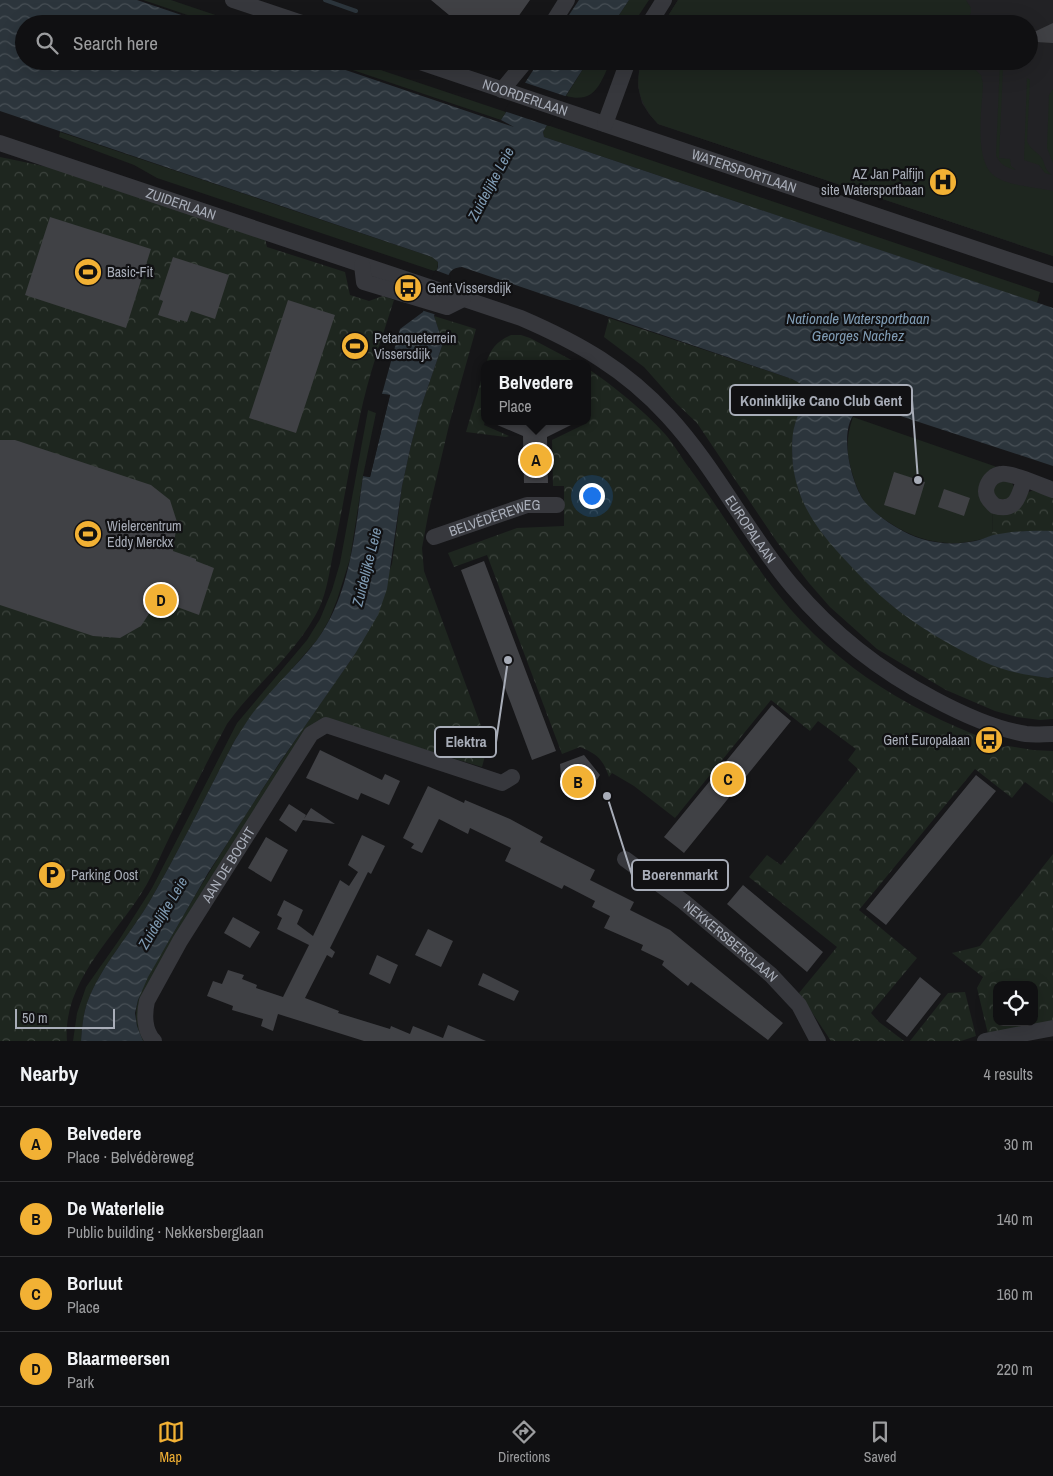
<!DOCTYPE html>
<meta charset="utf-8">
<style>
:root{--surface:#101012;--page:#19191b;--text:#f1f3f6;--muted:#9c9d9f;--line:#303032;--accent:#f2b134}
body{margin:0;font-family:"Archivo Narrow",sans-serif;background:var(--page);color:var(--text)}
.controls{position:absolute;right:15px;bottom:15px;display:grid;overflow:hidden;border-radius:10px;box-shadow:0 5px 20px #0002}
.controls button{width:45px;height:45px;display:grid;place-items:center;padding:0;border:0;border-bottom:1px solid var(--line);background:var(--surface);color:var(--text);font:25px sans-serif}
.scale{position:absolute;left:15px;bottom:12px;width:100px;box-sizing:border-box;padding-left:5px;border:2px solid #a8adb8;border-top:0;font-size:14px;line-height:18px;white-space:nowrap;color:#a8adb8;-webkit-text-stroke:4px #111113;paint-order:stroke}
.you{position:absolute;left:591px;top:495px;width:18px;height:18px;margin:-12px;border:4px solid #fff;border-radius:50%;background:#1a73e8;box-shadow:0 0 0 8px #1a73e833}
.badge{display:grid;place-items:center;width:32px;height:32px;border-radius:50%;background:var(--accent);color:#111;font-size:16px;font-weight:700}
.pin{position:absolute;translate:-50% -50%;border:2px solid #fff;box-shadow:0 1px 5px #0006}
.popup{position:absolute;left:481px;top:360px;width:110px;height:65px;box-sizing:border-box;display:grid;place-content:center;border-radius:10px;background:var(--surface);filter:drop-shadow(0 1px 4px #0005);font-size:16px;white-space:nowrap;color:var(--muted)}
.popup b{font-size:19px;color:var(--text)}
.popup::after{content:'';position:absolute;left:50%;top:100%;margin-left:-10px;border:10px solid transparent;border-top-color:var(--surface)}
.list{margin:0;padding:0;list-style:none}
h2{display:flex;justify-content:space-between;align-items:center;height:65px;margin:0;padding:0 20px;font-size:21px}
h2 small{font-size:16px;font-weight:400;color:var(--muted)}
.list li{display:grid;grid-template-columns:32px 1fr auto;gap:15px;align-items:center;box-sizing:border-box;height:75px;padding:0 20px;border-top:1px solid var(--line)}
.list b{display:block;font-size:19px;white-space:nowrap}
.list p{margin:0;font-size:16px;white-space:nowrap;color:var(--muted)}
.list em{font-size:16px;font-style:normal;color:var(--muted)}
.icon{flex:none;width:28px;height:28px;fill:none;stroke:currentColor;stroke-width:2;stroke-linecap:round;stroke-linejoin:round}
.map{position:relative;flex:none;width:1053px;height:1041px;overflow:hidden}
.search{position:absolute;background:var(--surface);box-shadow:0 5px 20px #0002;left:15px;right:15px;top:15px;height:55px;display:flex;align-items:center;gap:12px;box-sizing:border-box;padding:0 18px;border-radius:28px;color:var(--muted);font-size:19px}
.sheet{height:365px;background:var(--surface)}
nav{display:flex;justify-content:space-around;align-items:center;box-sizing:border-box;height:70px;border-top:1px solid var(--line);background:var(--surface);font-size:14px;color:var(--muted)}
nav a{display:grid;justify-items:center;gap:2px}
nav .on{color:var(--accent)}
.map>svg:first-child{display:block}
</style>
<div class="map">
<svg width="1053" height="1041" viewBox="0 0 1053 1041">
<defs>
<pattern id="park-crowns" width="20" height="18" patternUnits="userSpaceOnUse" patternTransform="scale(1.25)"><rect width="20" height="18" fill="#1e261f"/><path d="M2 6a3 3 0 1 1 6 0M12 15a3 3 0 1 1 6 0" fill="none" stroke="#3c433d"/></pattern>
<pattern id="water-waves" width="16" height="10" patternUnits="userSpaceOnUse" patternTransform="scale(1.25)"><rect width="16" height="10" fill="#2c353c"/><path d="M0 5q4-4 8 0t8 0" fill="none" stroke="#485056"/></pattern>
</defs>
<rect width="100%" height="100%" fill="#161618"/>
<path fill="#222225" d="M678,0h375v256l-395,-132 -9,-10 -7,-11 -4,-16 1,-18 3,-8h387v-37h-366z"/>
<path fill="#1e261f" d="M143,0h28l71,24h-28z
M629,0h20l-16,24h-20z
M678,0h288l5,8v5l-9,11h-299z
M326,61h28l152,51 -5,8z
M588,61h23c-11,22 -15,43 -45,35z
M642,61h324l15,14 2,9c-1,24 -10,79 13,93 13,9 41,10 57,14v65l-395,-132c-17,-18 -25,-38 -16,-63z
M1000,61h10l-1,6h-6l-4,91 11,1 1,7 5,4c-9,-2 -17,-6 -20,-15z
M1027,78l3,2 -3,61c3,8 10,11 14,16 5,7 2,11 11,18l-7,-2 -6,-8 -15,-5z
M1053,89v74l-6,-15 2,-53z
M547,125l493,167 -3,11 -493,-166 -1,-5z
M60,132l372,125 6,5 -1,10 -280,-94 -23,-13 -75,-28z
M368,410l8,3 -13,63 -13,83 -13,41 -8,20 -11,19 -67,77 -16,24c-28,53 -54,107 -84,159 -20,35 -50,66 -64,104 -4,12 -5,25 -6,38h-8l4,-28 9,-26 33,-47 33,-52 85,-165 70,-83 13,-21 12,-29 8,-27z
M853,417l144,50 -6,2 2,41 -1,26c-37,13 -70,8 -102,-13 -9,-6 -20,-13 -26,-22 -7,-11 -11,-24 -14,-36 -4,-18 -3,-31 3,-48z
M994,481h17l4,8 -7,11 -13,-1 -3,-13z
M315,711l7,8 -171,268 -2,54h-6c-7,-13 -9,-26 -5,-40 7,-26 28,-54 41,-78 42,-73 89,-143 136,-212z"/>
<path fill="url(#park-crowns)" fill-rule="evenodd" d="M0,157l53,11 212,71 2,8 78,25 5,23 19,6 14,-5 11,4c-12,38 -26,77 -34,116 -10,46 -17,92 -27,138 -4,20 -7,44 -18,62 -23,41 -61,70 -88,108 -20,37 -38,75 -57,112 -8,16 -15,33 -23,48 -28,49 -85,96 -80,157h-67z
M434,316l42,13 -26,92 -21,89 -7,38 2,23 64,174 -6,22 -160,-48 -7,-8 40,-57 37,-90 10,-78 9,-41 10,-38 22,-64z
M609,318l183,61 9,5 5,8 -2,12 -9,20 -3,21 1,21 6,27 40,60 51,51 34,24 59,33 28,10 37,7 5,-1v42l-13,1 -23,-3 -22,-6 -49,-21 -69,-41 -47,-42 -21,-24 -32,-41 -80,-119 -20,-19 -33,-37 -40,-30z
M511,335h10l9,3 49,26h-93c4,-15 11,-23 25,-29z
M485,367v54l-1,4 25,11 -3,1 -40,-5z
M587,368c28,19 55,41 78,66 8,9 15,21 22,31 28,37 52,77 80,115 59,80 132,126 224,161l-1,4 9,3 9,-2 25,4 20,1v52l-28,-21 -13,16 -37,-29 -116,141 58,48 -46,55 8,9 25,19h-73l-32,-48 38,-46 -88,-70 18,-22 14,10 77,-96 -10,-9 8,-11 -38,-28 -8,10 -39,-31 -96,118 -41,-32 -22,-13 -3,4c-6,-18 -12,-23 -29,-30l-18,7 -75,-199 -33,12 -6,-14 69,-25 47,-2v-40h-11l-1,-46 35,-17z
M1035,489l18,6v36l-39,1 -22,4 1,-26z
M1053,854v168l-65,12 -11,-46 6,-11 -31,-24 28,-7zM997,985h37v37h-37z
M965,992l11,44 -15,5h-51l38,-48z"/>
<path fill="url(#water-waves)" d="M0,0h137l71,24h-184v37h295l195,66 -13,-7 38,-59h49l-41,64 -4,7 1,5 509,171v158l-180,-59c-5,0 -10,0 -14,3 -23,14 -8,75 6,92 12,15 39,32 57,37 17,5 35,6 53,2 6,-1 11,-4 18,-6 19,-4 40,-5 60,-4v146l-5,1c-23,-3 -45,-7 -66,-17 -32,-16 -66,-35 -93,-58 -15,-12 -28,-26 -41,-40 -28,-30 -49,-55 -55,-97 -1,-13 -2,-29 2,-42 3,-11 9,-19 11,-32l-5,-8 -9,-5 -330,-112c-7,1 -10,1 -14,9l-14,40 9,27 -22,64 -10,38 -9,41 -15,103 -9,26 -23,39 -75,108 -72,111 -60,104 -10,23 -3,13 2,13 6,15h-62c1,-13 2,-26 6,-38 14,-38 44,-69 64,-104 30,-52 56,-106 84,-159 6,-9 11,-18 17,-26 20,-26 45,-48 65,-74 34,-47 38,-109 46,-164l7,1 20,-82 -8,-1 18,-65 23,-17 15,-45v-5l-6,-5 -432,-146z
M579,0h50l-16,24h-50z"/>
<path fill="#161618" d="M523,82l45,15 -19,29 -45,-15z
M435,270l16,6 -14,39 -16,-5z
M382,394l8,1 -20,82 -7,-1 1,-2 4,1 19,-78 -6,-1z"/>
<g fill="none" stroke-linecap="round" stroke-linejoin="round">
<path stroke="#2c353c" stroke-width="4" d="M325,0l31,11"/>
</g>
<path fill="#404145" d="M431,0h99l-17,24h-69l5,-9z
M1053,23v20l-17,-1 -3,-5 1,-5z
M50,217l101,32 -25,79 -101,-33z
M173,257l56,18 -14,44 -24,-8 -4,11 -7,-2v2l-22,-7 5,-14 -4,-2z
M288,300l47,15 -39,118 -47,-15z
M488,421h91l-32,16 1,46h-24l-1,-47z
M0,440h15l136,45 19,15 7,22 -4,29 23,8v2l18,7 -15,47 -41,-15 -17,26 -21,12 -27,-2 -93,-31z
M894,472l31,10 -10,33 -31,-10z
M944,489l26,9 -6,18 -26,-9z
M484,561l72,190 -24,9 -71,-190z
M772,705l19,16 -107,132 -20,-16z
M466,727l17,7 -7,16 -17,-7z
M320,750l62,30 3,-6 15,7 -11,24 -28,-12 -3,7 -52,-22z
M584,755l16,20 -14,21 -24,-7 -2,-25z
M976,775l20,16 -110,134 -20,-16z
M428,786l36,17 1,-3 45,19 33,18 -3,5 55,28 -5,10 44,22 -4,8 40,20 113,93 -15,17 -77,-58 -3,4 -26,-21 2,-4 -23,-11 2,-5 -39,-17 6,-12 -18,-9 3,-6 -31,-16 -2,4 -57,-28 6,-13 -41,-20 -2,6 -29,-15 -17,34 -11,-5 3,-4 -11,-6z
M289,804l17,11 -2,4 7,-11 24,16 -32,-4 -7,12 -17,-12z
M362,835l23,11 -14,28 -3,-2 -38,76 5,4 -3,6 -5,-3 -22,43 34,13 -1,2 52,16 1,-3 19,8 3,-8 30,12 5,-13 38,16h-122l-86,-27 -5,17 -12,-5 2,-7 -31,-9 1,-4 -26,-10 6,-15 9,3 6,-14 16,5 -2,4 15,6 -1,3 27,9 26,-52 -32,-16 5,-11 -5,-3 7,-15 19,10 -6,14 16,12 27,-56 9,6 9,-14 -10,-7z
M266,837l22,13 -17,32 -23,-14z
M743,885l80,67 -16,20 -80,-68z
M233,917l27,15 -10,16 -26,-15z
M428,929l25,12 -12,26 -26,-12z
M377,955l21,10 -8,19 -21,-10z
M483,973l36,18 -5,10 -36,-16z
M920,977l21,17 -34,43 -21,-16z"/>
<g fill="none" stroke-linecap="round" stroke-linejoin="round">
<g stroke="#37383d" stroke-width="16">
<path d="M233,0l72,24"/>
<path d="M552,24l15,-24"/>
<path d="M649,24l15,-24"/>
<path id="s1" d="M417,61l636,214"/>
<path d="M502,90l24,-29"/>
<path d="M605,124l23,-63"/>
<path id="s2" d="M0,143l521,175c58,25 104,51 147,98 48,52 79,117 125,171 40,47 87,84 141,112 28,15 61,30 92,35 9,1 18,0 27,0"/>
<path d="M362,265l2,17 83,25 16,-8"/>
<path d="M1024,480c-5,16 -8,32 -29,26 -6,-5 -11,-12 -8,-20 2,-6 7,-11 14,-12 10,-2 41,12 52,16"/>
<path id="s3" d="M434,537l93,-32h30"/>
<path id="s4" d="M625,859l59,43 87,73 28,30 19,36"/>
<path id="s5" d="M154,1041c-10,-10 -10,-27 -7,-40l33,-60 131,-207 15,-9 176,58 10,-6"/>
<path d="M985,1041l68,-13"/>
</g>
</g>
<defs>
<symbol id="hospital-disc" viewBox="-11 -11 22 22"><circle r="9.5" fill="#f2b134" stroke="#111113"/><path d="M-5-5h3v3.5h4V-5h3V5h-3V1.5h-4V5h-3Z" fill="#111"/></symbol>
<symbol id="stadium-disc" viewBox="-11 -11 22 22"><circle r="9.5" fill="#f2b134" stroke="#111113"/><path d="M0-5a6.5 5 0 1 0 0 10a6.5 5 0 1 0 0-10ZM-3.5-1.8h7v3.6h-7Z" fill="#111"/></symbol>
<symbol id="bus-disc" viewBox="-11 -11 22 22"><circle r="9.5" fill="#f2b134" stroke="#111113"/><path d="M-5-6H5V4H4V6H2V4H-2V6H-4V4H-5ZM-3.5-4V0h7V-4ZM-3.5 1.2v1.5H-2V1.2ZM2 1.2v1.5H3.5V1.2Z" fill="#111"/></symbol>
<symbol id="parking-disc" viewBox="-11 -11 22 22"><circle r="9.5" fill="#f2b134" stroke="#111113"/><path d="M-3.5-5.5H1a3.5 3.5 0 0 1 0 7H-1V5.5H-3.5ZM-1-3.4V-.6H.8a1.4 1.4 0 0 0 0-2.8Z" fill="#111"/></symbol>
</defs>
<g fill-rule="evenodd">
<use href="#hospital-disc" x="927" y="166" width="32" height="32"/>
<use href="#stadium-disc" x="72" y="256" width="32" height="32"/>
<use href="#bus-disc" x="392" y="272" width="32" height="32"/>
<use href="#stadium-disc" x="339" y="330" width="32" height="32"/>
<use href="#stadium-disc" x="72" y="518" width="32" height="32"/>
<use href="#bus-disc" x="973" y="724" width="32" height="32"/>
<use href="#parking-disc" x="36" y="859" width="32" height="32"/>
</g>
<g text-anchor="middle" stroke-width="4.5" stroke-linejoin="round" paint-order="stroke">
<g font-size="14" fill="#a8adb8" stroke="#111113">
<text dy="5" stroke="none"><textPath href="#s1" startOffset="114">NOORDERLAAN</textPath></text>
<text dy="5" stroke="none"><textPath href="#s1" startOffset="345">WATERSPORTLAAN</textPath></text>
<text dy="5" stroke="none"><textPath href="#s2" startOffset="191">ZUIDERLAAN</textPath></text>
<text dy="5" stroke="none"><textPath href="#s3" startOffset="64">BELVÉDÈREWEG</textPath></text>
<text dy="5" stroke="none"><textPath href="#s2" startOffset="868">EUROPALAAN</textPath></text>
<text dy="5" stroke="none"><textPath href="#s5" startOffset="201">AAN DE BOCHT</textPath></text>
<text dy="5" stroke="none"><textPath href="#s4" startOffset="134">NEKKERSBERGLAAN</textPath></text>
</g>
<g font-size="14" fill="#a8adb8" stroke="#111113" text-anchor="start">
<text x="924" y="179" text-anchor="end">AZ Jan Palfijn<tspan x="924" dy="16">site Watersportbaan</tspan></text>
<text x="107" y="277">Basic-Fit</text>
<text x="427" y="293">Gent Vissersdijk</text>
<text x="374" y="343">Petanqueterrein<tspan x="374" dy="16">Vissersdijk</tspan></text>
<text x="107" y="531">Wielercentrum<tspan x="107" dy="16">Eddy Merckx</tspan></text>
<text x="970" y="745" text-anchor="end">Gent Europalaan</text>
<text x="71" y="880">Parking Oost</text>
</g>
<g font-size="15" font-style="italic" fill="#7f9bb3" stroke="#111113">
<text transform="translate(491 184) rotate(-62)" y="5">Zuidelijke Leie</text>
<text x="858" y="324">Nationale Watersportbaan<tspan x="858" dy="17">Georges Nachez</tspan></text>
<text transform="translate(367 567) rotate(-76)" y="5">Zuidelijke Leie</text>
<text transform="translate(163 913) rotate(-59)" y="5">Zuidelijke Leie</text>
</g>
</g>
<path fill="none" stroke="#a8adb8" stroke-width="2" d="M918 480L912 400M508 660L496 742M607 796L632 875"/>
<g fill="#a8adb8" stroke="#111113" stroke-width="2">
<circle cx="918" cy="480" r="5"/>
<circle cx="508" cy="660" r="5"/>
<circle cx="607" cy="796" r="5"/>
</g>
<g fill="#111113" stroke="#a8adb8" stroke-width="2">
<rect x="730" y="385" width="182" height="30" rx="5"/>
<rect x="435" y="727" width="61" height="30" rx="5"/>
<rect x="632" y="860" width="96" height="30" rx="5"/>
</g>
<g font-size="15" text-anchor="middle" font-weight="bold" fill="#a8adb8">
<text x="821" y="406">Koninklijke Cano Club Gent</text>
<text x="466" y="747">Elektra</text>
<text x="680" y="880">Boerenmarkt</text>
</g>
</svg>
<div class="controls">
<button><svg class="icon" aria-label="locate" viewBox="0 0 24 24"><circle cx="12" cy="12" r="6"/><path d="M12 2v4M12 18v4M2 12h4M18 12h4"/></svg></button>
</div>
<div class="scale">50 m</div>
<div class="you"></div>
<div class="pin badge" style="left:536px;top:460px">A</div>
<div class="popup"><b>Belvedere</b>Place</div>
<div class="pin badge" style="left:578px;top:782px">B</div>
<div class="pin badge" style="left:728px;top:779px">C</div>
<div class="pin badge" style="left:161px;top:600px">D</div>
<div class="search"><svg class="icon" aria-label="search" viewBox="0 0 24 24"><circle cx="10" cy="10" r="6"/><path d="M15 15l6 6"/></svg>Search here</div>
</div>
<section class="sheet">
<h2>Nearby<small>4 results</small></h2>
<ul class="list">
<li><span class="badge">A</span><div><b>Belvedere</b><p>Place · Belvédèreweg</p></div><em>30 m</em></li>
<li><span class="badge">B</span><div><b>De Waterlelie</b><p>Public building · Nekkersberglaan</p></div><em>140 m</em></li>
<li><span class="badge">C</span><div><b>Borluut</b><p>Place</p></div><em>160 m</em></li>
<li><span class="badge">D</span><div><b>Blaarmeersen</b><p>Park</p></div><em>220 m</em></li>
</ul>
</section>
<nav>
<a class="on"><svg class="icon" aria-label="map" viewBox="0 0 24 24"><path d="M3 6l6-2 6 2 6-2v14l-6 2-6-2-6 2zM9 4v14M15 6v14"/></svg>Map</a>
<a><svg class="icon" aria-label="directions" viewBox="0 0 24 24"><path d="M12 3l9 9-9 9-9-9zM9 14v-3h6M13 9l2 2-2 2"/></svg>Directions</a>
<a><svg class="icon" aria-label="saved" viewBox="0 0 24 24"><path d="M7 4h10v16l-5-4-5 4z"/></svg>Saved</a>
</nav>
